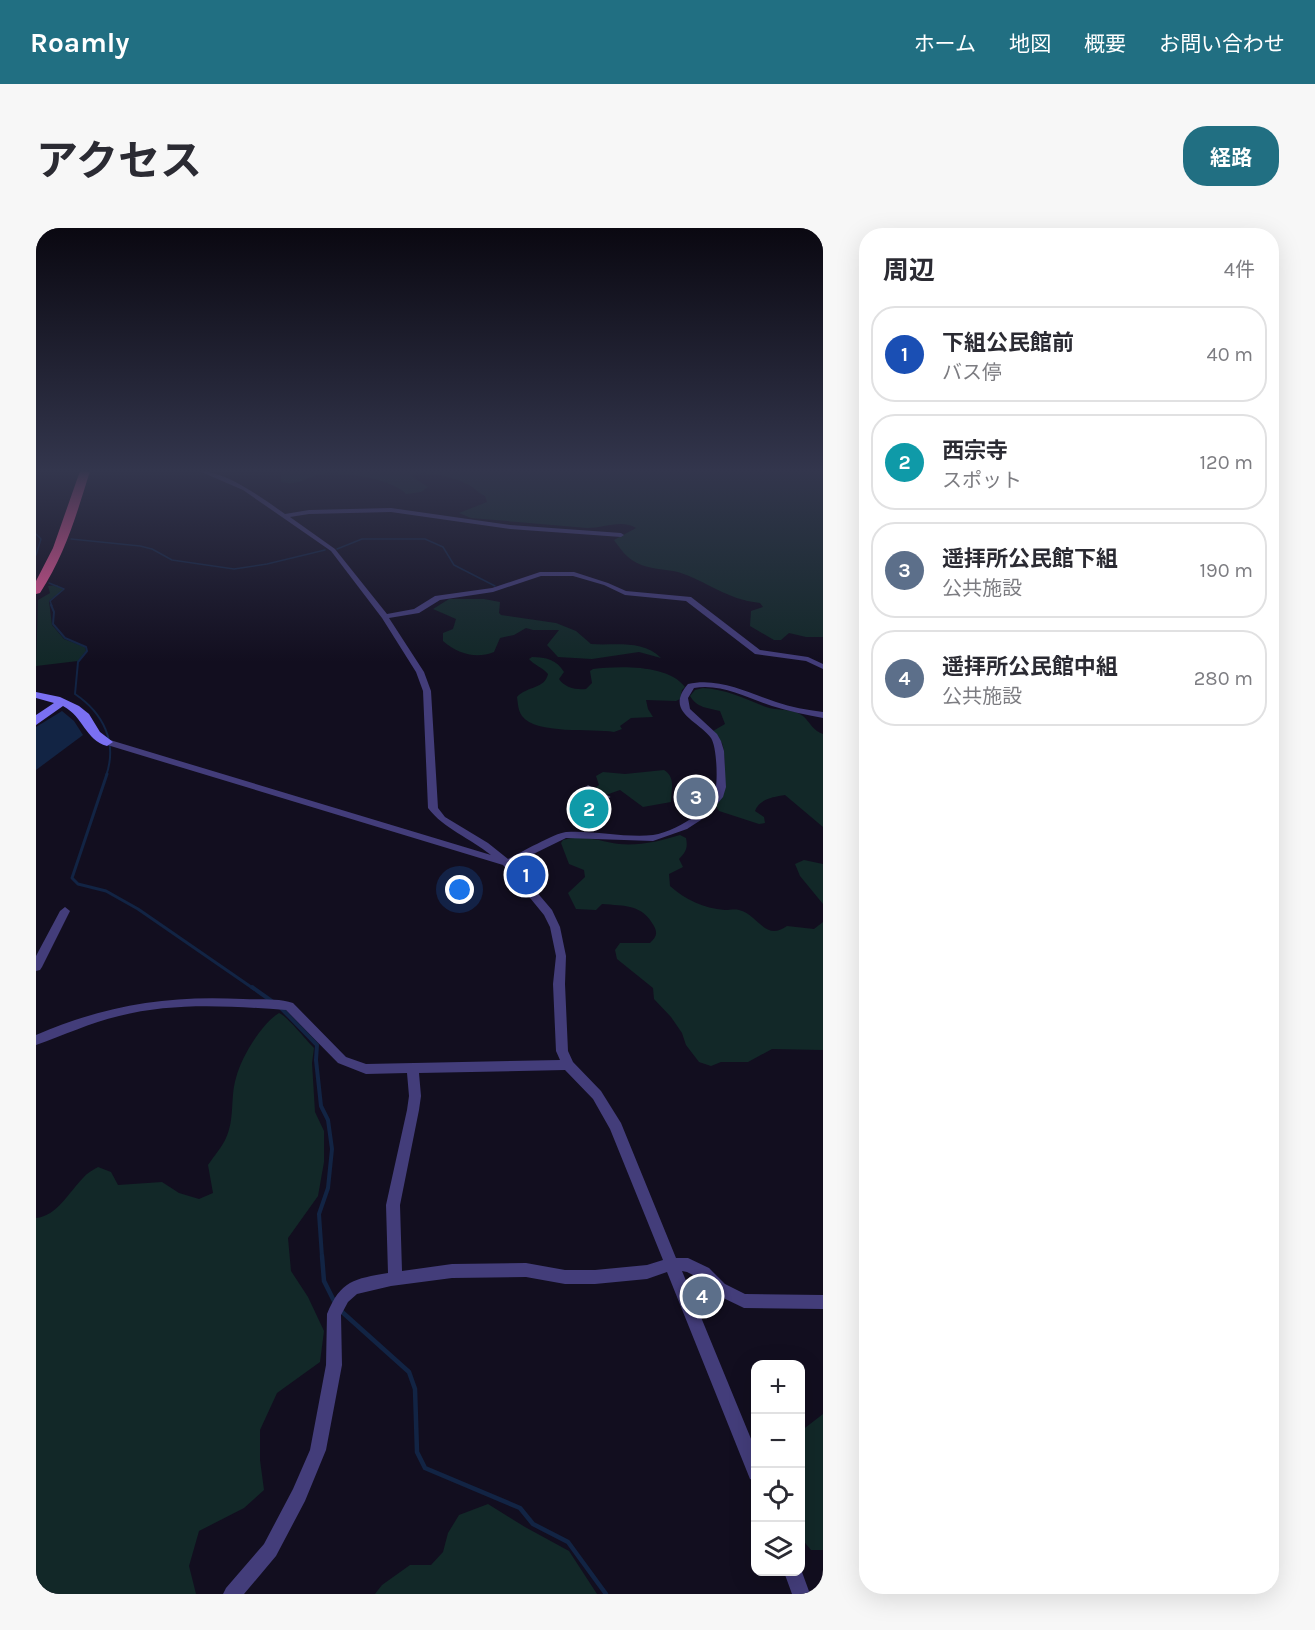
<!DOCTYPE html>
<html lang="ja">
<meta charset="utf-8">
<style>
:root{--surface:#fff;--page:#f7f7f7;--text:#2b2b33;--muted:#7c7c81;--line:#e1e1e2;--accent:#216f82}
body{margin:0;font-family:Karla,"Noto Sans JP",sans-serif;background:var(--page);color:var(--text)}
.controls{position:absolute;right:18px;bottom:18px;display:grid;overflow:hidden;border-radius:12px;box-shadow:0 6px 24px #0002}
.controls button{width:54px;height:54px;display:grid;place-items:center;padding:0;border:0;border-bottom:2px solid var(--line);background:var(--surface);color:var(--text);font:30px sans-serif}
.you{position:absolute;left:424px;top:662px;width:21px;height:21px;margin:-15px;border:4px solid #fff;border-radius:50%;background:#1a73e8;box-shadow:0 0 0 9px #1a73e833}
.badge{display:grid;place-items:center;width:39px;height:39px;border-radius:50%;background:var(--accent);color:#fff;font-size:20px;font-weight:700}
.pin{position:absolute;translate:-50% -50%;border:3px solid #fff;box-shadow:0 2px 6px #0006}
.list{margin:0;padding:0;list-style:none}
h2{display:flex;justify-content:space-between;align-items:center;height:78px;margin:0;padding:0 24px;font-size:26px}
h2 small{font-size:20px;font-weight:400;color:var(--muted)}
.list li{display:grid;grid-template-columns:39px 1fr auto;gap:18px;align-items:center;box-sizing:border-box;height:96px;margin:0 12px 12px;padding:0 12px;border:2px solid var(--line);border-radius:24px}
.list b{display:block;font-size:22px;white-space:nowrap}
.list p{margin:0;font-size:20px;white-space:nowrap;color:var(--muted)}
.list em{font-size:20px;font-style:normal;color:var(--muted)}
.icon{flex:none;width:33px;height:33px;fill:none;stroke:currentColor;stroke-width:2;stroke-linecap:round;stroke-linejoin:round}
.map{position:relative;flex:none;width:787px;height:1366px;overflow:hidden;border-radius:24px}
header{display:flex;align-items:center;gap:36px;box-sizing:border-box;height:84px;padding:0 30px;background:var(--accent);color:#fff}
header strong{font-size:28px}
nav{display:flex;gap:33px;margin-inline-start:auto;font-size:21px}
.intro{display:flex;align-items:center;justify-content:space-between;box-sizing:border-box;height:144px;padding:0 36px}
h1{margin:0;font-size:42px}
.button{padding:15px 27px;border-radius:24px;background:var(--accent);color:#fff;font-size:21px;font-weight:700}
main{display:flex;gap:36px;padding:0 36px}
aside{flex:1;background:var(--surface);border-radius:24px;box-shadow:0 6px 24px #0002}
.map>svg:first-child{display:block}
</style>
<header>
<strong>Roamly</strong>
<nav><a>ホーム</a><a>地図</a><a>概要</a><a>お問い合わせ</a></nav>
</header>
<div class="intro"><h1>アクセス</h1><a class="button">経路</a></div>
<main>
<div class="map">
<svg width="787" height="1366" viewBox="0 0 787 1366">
<rect width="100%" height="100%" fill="#120e1f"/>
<path fill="#122828" d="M240,243h547v166h-17l-17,-4 -8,7h-7l-24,-14 1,-15 12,-4 -3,-4c-35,-4 -51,-21 -82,-31 -13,-3 -30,-3 -41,-9 -10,-5 -16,-13 -23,-23l22,-12c-14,-9 -32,0 -49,0l-116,-10 -12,-5 28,-11 -2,-6c-7,-3 -10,-8 -16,-11 -14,-8 -41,-14 -57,-11l1,3 15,10 -7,5 -15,2c-12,-15 -71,-25 -90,-19 -13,5 -20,11 -35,7v-8z
M21,357l7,5 -15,11 3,24 12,14 21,8 1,4 -8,10 -42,5 2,-66 12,-7 -2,-7z
M413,371h35l16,3 -1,11 2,2 55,8 20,8 15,13c23,2 51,-5 70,14l-22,-6 -47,7 -34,-2 -11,-12 12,-15h-26l-7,-2 -12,7 -14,3 -6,14c-18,7 -36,2 -51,-11v-8l10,-4 3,-10 -23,-10z
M496,429c14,0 25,3 32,15l-5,7c6,9 17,11 27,10l6,-6 -2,-12 3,-2c25,-3 75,-5 92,18l-3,3 -2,9 -4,2 -30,-1 2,9 5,8 -22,1 -11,8 2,3 -8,3c-22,-4 -78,3 -92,-16 -4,-6 -4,-12 -5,-19 10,-11 28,-8 31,-23 -6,-7 -14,-9 -19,-15z
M667,460c22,1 43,11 63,19 11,4 27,1 37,9 7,6 10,15 20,18v93l-38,-32c-12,2 -26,4 -30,16l9,6 1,6 -6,1 -40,-13 -3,-5c8,-12 11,-49 6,-63 -2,-4 -7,-9 -9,-12l12,-7 -5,-13c-12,-3 -23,-3 -30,-15l5,-6z
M628,542c12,7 7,20 7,32l-28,5 -23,-17 -17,6 -12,-5 8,-6 -3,-9 7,-4 22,2z
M644,607l6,3c2,10 0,14 -7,21l4,8 -14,7 1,12c16,14 33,22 55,24 4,0 10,-1 14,0 20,5 26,32 48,16l27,3 9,-7v128l-51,-1 -24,13h-27l-10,4 -12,-4 -13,-17 -4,-12 -11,-16 -17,-18 -1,-11 -36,-29 -2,-9 5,-7h30c6,-6 8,-9 4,-17 -12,-22 -29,-20 -52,-22l-6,6 -20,-1 -8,-16 17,-16 -1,-7 -15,-6 -8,-21 2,-3c19,-6 37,1 56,4 20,2 42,-3 61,-9z
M768,632l19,4v40l-23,-28 -5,-12z
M243,785c8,3 27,27 35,35l-2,15 3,49 9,19v31l-6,34 -30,42 3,33 17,26 16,34 -4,31 -43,31 -17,37v30l4,30 -20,18 -45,23 -10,35 7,28h-160v-376c21,-2 33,-26 47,-40 4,-5 10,-8 15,-11l13,5 7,13 44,-3 17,11 20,6 14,-6 -5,-28c6,-9 14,-18 18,-27 9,-19 4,-40 10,-60 5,-20 25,-54 43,-65z
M787,1186v136h-12l-10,-12v-107z
M452,1276l37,23 44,24 28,43h-222l7,-9 28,-20h21l12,-13 5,-19 11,-18z"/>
<path fill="#122444" d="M26,483l12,10 9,14 -47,35v-43z"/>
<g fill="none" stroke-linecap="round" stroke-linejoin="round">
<path stroke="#122444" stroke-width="1.5" d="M0,306l5,5 -5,16
M35,311l69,7 12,3 20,11 62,9 33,-5 58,-14
M301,321l25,-10h63l18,8 11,18 41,21
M13,355l15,6 -14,12 2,5"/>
<path stroke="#122444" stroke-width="2" d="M15,377l3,7 -1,12 12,14 21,9 1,4 -9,11 -3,32c28,19 43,48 31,82"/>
<path stroke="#122444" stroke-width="3" d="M71,546l-35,104 6,6 28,7 32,18 116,80"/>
<path stroke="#122444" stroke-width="4" d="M216,759l21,15
M245,780l36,37 -1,15 5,46 7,14 4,29 -4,39 -9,26 3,43"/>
<path stroke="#122444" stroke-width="4.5" d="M286,1028l2,25 11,22
M305,1083l68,61 6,17 2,63 8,16 95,40 13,16 35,18 38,52"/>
<path fill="#433d7a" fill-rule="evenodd" d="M163,243c28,0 64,28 86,43l24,-4 82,-2 119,17 111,8 3,2 -3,2 -111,-8 -119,-17 -82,2 -19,3 45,32 52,65 27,-5 21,-13 57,-8 48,-16h34l34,11 18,8 65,6 69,53 48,7 15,7v5l-17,-8 -51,-7 -69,-53 -61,-6 -21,-10 -31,-9h-32l-48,16 -53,8 -21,13 -30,5 35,54 7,19 7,117 7,9 43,26 20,16c12,-6 47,-26 58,-27 28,-2 59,6 87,3 14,-2 31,-11 42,-19 9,-6 17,-13 20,-24 3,-10 2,-45 -4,-54 -13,-18 -47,-26 -23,-54 31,-7 60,9 88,18 15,5 31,8 47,10v6c-17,-3 -35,-7 -51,-12 -25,-8 -51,-23 -78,-18l-6,10 2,11 27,25 4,7 3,10 2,36 -3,10 -16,19 -20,13 -34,12 -87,-3 -53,26 39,46 8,17 6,29 -1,28 3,67 5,11 28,29 20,32 55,135h12l21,10 16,16 20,10 78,1v14l-79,-1 -29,-14 -16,-16 -12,-6 -5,-1 74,180v30l-6,-2 -83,-207 -20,7 -52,5h-30l-39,-7 -74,1 -61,8 -34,8 -9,8 -7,13 1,50 -16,85 -21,51 -29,55 -32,38h-21l3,-6 38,-44 29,-55 17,-39 16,-85 1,-51c14,-34 27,-35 61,-41l-2,-68 21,-95 2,-14 -2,-23 -41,1 -28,-11 -52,-53c-56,-4 -112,-8 -167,6 -29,7 -55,19 -83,29v-10c70,-30 131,-40 207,-36 16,1 35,-1 50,4l53,54 20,7 194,-4 -4,-9 -3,-67 3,-28 -6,-29 -6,-12 -41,-50 -399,-121 -1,-2 1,-2h6l381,115c-21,-17 -47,-26 -63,-47l-5,-117 -7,-19 -34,-54 -51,-67 -88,-61zM529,842l28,29 17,30 53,131 -16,5 -52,5h-30l-39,-7 -74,1 -50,7 -2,-66 19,-95 2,-14 -2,-23z
M29,679l5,4 -28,56 -2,3 -4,1v-15l24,-45z
M764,1341l2,3 8,22h-18l-8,-22h16z"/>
<path fill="#7a70f2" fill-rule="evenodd" d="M0,464l24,5 19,9 10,8 11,18 13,10 -6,4c-22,-6 -23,-29 -44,-40l-27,19v-10l18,-12 -18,-5z"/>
<path fill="#f05698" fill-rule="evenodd" d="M44,243h10c-13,42 -25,84 -50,122l-4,1v-13l17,-33z"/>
</g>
<path fill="#32294b" d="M537,567l36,2 -2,13 -12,8 -12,-1 -11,-8z
M658,1055l20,20h-2l2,6 -2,6 -9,2 -11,-28z"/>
<path fill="#1d1632" d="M573,569l-2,13 -12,8 2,-14z
M680,1069l-2,6 -6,1 2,-6z"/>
<path fill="#433b5e" stroke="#5b5277" stroke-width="1.5" d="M552,558l21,11 -12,7h-12l-12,-9z
M671,1053l4,4 5,12 -6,1 4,11 -8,2 -12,-28z"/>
<linearGradient id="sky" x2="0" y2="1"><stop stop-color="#0a0811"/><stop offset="0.56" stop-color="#33364d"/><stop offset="1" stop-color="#33364d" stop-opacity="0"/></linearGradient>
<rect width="787" height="434" fill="url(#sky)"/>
</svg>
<div class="controls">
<button>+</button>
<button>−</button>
<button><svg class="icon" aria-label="locate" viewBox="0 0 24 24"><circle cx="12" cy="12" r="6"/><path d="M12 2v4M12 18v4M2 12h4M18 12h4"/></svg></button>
<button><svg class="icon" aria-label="layers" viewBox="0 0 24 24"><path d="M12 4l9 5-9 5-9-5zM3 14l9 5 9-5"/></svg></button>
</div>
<div class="you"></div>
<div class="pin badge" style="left:490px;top:647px;background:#1a4fb4">1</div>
<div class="pin badge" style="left:553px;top:581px;background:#0f9aa8">2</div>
<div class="pin badge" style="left:660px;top:569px;background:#5c6f8a">3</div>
<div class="pin badge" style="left:666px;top:1068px;background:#5c6f8a">4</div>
</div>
<aside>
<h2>周辺<small>4件</small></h2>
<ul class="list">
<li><span class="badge" style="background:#1a4fb4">1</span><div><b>下組公民館前</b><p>バス停</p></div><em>40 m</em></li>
<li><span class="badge" style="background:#0f9aa8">2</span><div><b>西宗寺</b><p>スポット</p></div><em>120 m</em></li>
<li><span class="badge" style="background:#5c6f8a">3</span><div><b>遥拝所公民館下組</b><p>公共施設</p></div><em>190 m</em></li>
<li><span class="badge" style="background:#5c6f8a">4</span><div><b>遥拝所公民館中組</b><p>公共施設</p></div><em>280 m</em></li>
</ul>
</aside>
</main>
